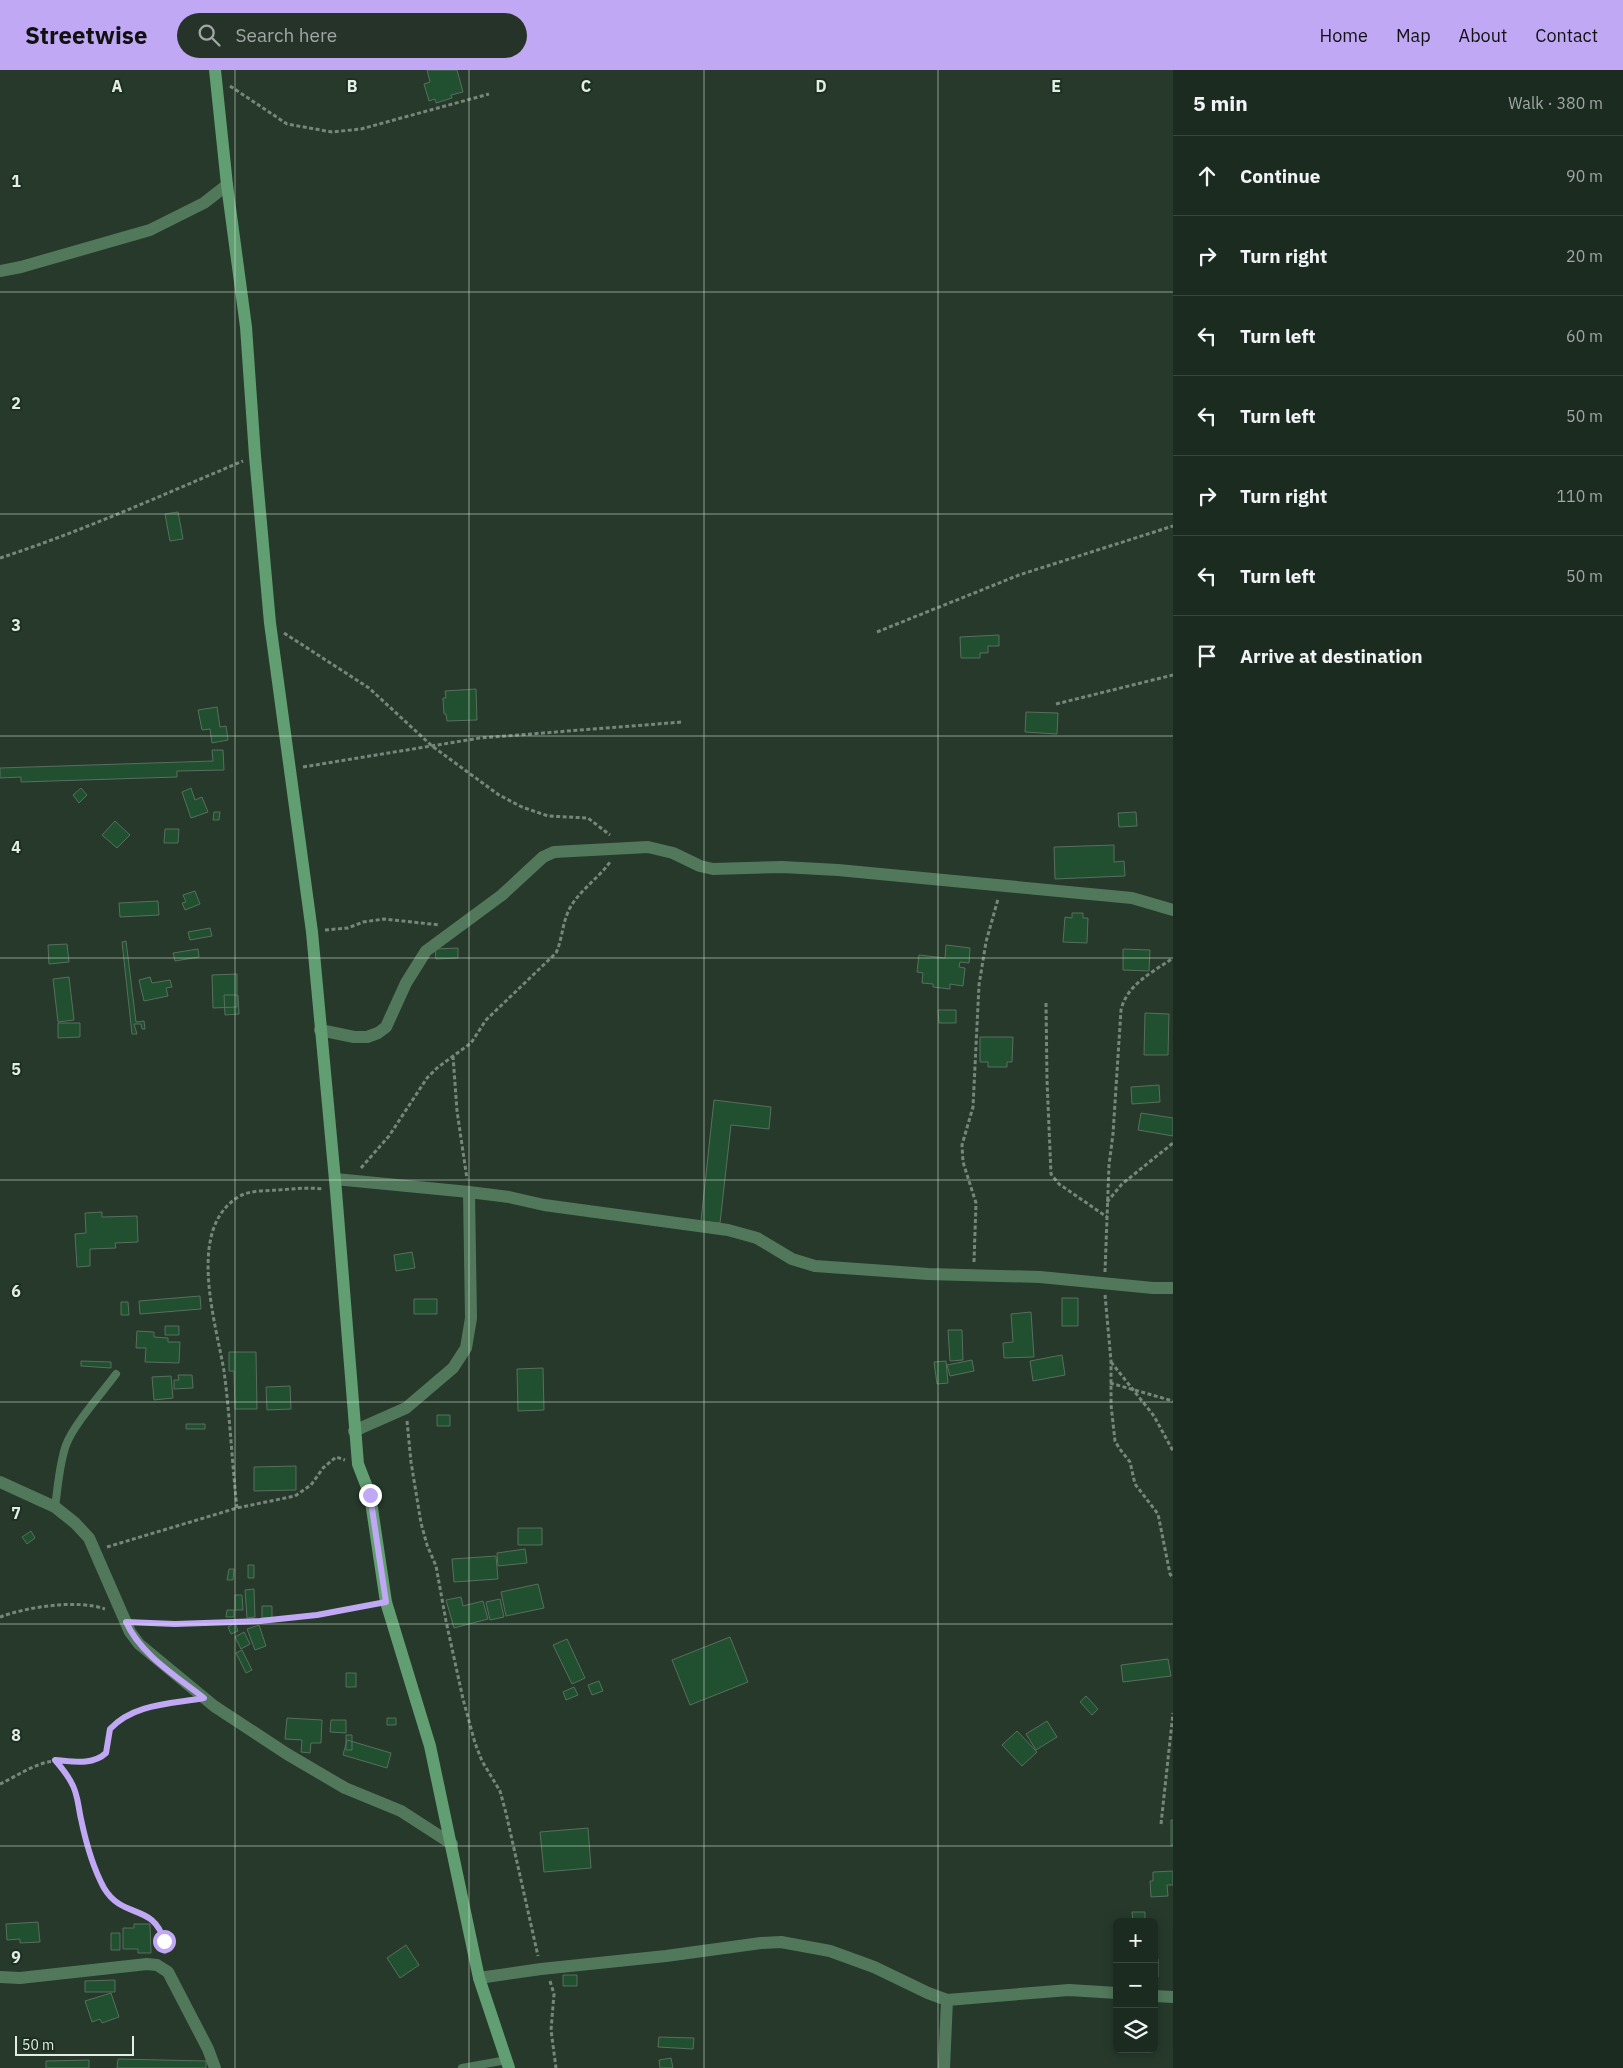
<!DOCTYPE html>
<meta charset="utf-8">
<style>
:root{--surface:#1c2b20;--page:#253329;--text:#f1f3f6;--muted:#a0a7a5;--line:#3a473e;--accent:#c0a8f4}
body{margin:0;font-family:"IBM Plex Sans",sans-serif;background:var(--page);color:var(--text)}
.controls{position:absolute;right:15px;bottom:15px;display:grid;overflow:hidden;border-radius:8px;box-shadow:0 2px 12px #0003}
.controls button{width:45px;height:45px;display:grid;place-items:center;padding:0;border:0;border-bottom:1px solid var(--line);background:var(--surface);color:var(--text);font:25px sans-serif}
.scale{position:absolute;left:15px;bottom:12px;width:119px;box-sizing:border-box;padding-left:5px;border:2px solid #e2eee4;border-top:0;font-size:14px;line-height:18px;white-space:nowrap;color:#e2eee4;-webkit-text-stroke:4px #1c2f21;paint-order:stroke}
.stop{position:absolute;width:15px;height:15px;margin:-11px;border:4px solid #c0a8f4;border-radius:50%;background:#fff}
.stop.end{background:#c0a8f4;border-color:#fff;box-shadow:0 1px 5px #0008}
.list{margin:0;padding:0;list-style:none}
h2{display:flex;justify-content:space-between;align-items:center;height:65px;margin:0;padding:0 20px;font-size:21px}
h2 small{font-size:16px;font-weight:400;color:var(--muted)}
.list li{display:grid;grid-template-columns:32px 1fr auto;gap:15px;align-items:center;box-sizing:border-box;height:80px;padding:0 20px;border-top:1px solid var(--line)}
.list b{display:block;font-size:19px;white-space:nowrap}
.list em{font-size:16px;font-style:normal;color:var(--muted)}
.icon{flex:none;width:28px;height:28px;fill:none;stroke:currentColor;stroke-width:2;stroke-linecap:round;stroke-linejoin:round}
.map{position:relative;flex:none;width:1173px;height:1998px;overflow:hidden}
header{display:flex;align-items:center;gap:30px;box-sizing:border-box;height:70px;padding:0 25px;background:var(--accent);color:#111}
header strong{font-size:24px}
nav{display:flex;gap:28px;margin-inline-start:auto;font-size:18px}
.search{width:350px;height:45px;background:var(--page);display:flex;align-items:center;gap:12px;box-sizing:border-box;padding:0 18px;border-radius:28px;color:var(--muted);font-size:19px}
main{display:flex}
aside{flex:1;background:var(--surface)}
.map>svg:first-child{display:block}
</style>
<header>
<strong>Streetwise</strong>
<div class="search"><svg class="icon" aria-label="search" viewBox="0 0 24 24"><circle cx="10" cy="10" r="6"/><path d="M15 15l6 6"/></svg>Search here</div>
<nav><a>Home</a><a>Map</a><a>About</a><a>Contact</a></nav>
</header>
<main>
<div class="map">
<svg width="1173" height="1998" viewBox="0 0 1173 1998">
<rect width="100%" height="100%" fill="#26392b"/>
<path fill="#215030" stroke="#596e5e" d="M427,0h30l6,22 -12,3 1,3 -16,5 -1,-4 -6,2 -5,-17 6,-2z
M178,442l5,27 -13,2 -5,-27z
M999,565v11h-11v7h-8v5h-19l-1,-21z
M476,619l1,31 -30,1 -1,-7h-2l-1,-16h3l-1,-7z
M217,637l3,20 6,-1 2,14 -16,3 -2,-14 -8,1 -4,-20z
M1026,642l32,1 -1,21 -32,-2z
M212,680h11l1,20 -47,1v6l-156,5v-5l-21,1v-10l213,-7z
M81,718l6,7 -8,8 -6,-8z
M191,718l4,12 7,-3 6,15 -17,6 -9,-26z
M214,742h6l-1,8h-6z
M1136,742l1,14 -18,1 -1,-14z
M115,751l15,14 -13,13 -15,-13z
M165,759h14l-1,14h-14z
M1114,775v17l10,-1 1,15 -70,3 -1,-32z
M195,821l5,13 -15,6 -3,-7 4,-1 -3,-7z
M158,831l1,14 -39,2 -1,-14z
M1072,843h11v5h5l-1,25 -24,-1 2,-25 7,1z
M210,858l2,8 -22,4 -2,-8z
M126,871l10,81 8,-1 1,8h-3l-1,-5h-7l3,10h-5l-10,-92z
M67,874l2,18 -20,2 -1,-19z
M946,875l24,3 -1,15 -9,-1 -1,5 6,1 -2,18 -13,-2v5l-17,-2v-3l-11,-1 1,-10 -6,-1 2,-17 26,3z
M458,878v10l-22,1 -1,-10z
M198,879l1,8 -24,4 -2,-8z
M1123,879l27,1 -1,21 -26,-1z
M237,904v33l-24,1 -1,-33z
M69,907l5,43 -16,2 -5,-43z
M150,907l2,6 18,-3 2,7 -6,1 2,8 -24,5 -5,-21z
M224,925h14l1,19 -14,1z
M938,940h18v13h-17z
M1145,943l24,1 -1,41h-24z
M58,953h22v14l-22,1z
M980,967h33l-1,25h-5v5h-19v-5h-8z
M1159,1015l1,17 -28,2 -1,-17z
M714,1030l57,7 -2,22 -38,-4 -11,98 -19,-2z
M1141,1043l32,5v18l-35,-6z
M102,1142v5l35,-1 1,26 -23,1 1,5 -26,1v17l-13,1 -2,-33 11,-1 -1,-20z
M412,1182l3,16 -19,3 -2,-16z
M200,1226l1,13 -61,5 -1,-13z
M1062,1228h16v28h-16z
M414,1229h23v15h-23z
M121,1232h7l1,13h-8z
M1031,1242l3,45 -30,1 -1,-15 10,-1 -2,-28z
M165,1256h14v9h-14z
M948,1260h14l1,30 -13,1z
M137,1261l17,1v5l14,1v4h12l-1,21 -34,-1 1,-14h-10z
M229,1282h27l1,57h-22l-1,-38h-5z
M1062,1285l3,20 -32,6 -3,-20z
M972,1290l2,11 -24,5 -3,-11z
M81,1291l30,1v6l-30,-2z
M946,1291l2,22 -11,1 -3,-22z
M543,1298l1,42 -26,1 -1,-42z
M178,1305h14l1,13 -19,1v-9h5z
M171,1306l2,22 -19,2 -2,-23z
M290,1316l1,23 -24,1 -1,-23z
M437,1345h13v11h-13z
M186,1354h19v5h-19z
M296,1396v24l-42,1v-24z
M518,1458h24v17h-24z
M31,1461l4,7 -8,6 -5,-7z
M525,1479l2,14 -29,3 -1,-13z
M496,1486l2,23 -44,3 -2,-23z
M248,1495h6v13h-6z
M229,1499h5l-1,11h-6z
M538,1514l6,24 -38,8 -5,-24z
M254,1519l1,28 -8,1 -2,-28z
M235,1525h7l1,15h-8z
M461,1527l2,9 20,-5 5,18 -34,9 -8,-28z
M500,1529l4,18 -14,3 -4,-18z
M262,1536h10v12h-10z
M227,1540h7v7h-8z
M235,1553l3,8 -7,3 -3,-7z
M259,1555l7,21 -11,4 -8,-21z
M244,1562l6,12 -9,5 -6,-12z
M730,1567l18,45 -58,23 -18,-45z
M567,1569l18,39 -13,6 -19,-39z
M242,1580l10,20 -6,3 -10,-20z
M1168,1589l3,17 -48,6 -2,-17z
M346,1603h10v14h-10z
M599,1611l4,10 -11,4 -4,-10z
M574,1617l4,8 -12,5 -3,-8z
M1086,1626l12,13 -6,6 -12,-13z
M287,1648l35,2 -1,23h-10l-1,10 -9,-1 1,-12 -17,-1z
M387,1648h9v7h-9z
M331,1650h15v13l-16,-1z
M1047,1651l10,16 -21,13 -10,-16z
M1017,1661l20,21 -15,14 -20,-21z
M346,1665h6v15h-6z
M347,1670l44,13 -4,15 -44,-13z
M1171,1750h2v25h-2z
M588,1758l3,40 -47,4 -4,-40z
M1173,1801v14h-6l1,11 -17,1 -1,-16h3v-9z
M1132,1842h13v10h-12z
M38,1852l2,20 -20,1v-4l-13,1 -1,-16z
M134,1854h16l1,29h-13v-4h-15v-21h11z
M111,1863h9v17h-9z
M406,1875l13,20 -19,13 -13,-20z
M1154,1889h4v18h-4z
M563,1905h14v11h-14z
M115,1910v12h-30v-11z
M111,1923l8,24 -17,6 -2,-4 -8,3 -7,-21z
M659,1967l35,1 -1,11 -35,-2z
M671,1988l2,10h-13l-1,-8z
M118,1989l88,2v7h-89z
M89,1990v8h-43v-7z"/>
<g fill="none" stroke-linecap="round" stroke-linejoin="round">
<path stroke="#76867a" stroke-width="3" stroke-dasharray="4 2.5" stroke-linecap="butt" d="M230,16l57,38 45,8 29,-3 128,-35
M0,488c83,-27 162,-63 243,-97
M877,562l142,-57 154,-49
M284,563l85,55 63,58 67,49 23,12 26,9 40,2 22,17
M1056,634l117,-29
M303,697l177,-29 202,-16
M325,860l23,-2 15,-6 21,-3 56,6
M1046,933l1,77 4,94 8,10 48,33
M453,986l4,55 10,68
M361,1098l28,-32 38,-58 10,-10 34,-25 15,-23 70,-67c6,-13 6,-27 12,-41 8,-19 30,-33 42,-50
M1107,1132l15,-18 51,-41
M974,1192l2,-59 -13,-41 -1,-17 11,-38 6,-122 7,-43 12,-43
M1105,1202l4,-107 4,-31 8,-124c6,-26 32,-38 52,-52
M1105,1225l6,66v44l4,36 4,7 11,14 5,22 23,30 12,60 3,4
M1111,1292l43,54 19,35
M1110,1313l63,18
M407,1351l4,41 10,61 6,22 9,21 10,55 17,78 12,44 7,18 18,30 6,22 32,143
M237,1438c-5,-45 -7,-92 -13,-137 -8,-48 -39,-144 16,-175 11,-6 26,-5 37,-6 16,-1 31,-3 46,-1
M107,1477l130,-39 58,-12 16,-11 12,-17 13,-11 9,3
M0,1547c27,-10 77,-18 105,-8
M141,1553c78,4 156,-4 232,-19
M55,1690l17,22 4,10 10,53 10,27 9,17 10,13 36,16 8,8 6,28
M0,1714c17,-8 38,-23 57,-23 16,-1 35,5 48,-8l5,-24c20,-21 50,-24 77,-28
M1161,1754l12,-111
M550,1911l4,13 -3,36 5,38"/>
<path stroke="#52785c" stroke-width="8" d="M55,1437c3,-20 4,-42 11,-62 8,-21 36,-52 50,-71
M462,1998l45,-8"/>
<path stroke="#52785c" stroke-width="12" d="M0,201l21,-4 129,-37 54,-27 23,-18
M320,960l34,7h13l11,-4 8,-6 20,-44 20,-32 76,-56 41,-38 11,-5 94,-5 25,6 27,13 13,3 69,-2 56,3 294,28 41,12
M335,1109l134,13 40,5 35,8 184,25 29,8 35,21 23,7 113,8 112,3 113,11h20
M354,1361l52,-23 47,-40 13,-20 5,-30 -2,-126
M0,1412l55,25 20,16 14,15 41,94 9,12 75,62 73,48 58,34 56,23 51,33
M0,1907l20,1 127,-14 10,1 11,7 40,77 7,19
M479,1908l62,-9 125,-13 95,-13 20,-1 49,9 44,16 54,26 19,7 122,-10 48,3
M1154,1926l19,1
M944,1998l3,-68"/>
<path stroke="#619e71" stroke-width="12" d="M215,0l12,115 19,142 9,129 15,167 42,309 24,259 22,273 12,31 16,107 44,144 49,232 30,90"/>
</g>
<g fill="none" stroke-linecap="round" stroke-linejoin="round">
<path stroke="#c0a8f4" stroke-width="6" d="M164,1871c-10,-38 -41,-21 -60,-53 -12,-22 -18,-45 -23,-69 -3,-13 -3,-26 -10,-37 -4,-8 -10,-15 -16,-22 16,1 37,6 51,-7l4,-24c24,-26 62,-25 94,-31 -28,-22 -63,-43 -78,-76l49,2 85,-3 57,-6 69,-13 -16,-107"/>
</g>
<path fill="none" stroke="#e2eee4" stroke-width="1" stroke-opacity="0.55" d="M235,0v1998M469,0v1998M704,0v1998M938,0v1998M0,222h1173M0,444h1173M0,666h1173M0,888h1173M0,1110h1173M0,1332h1173M0,1554h1173M0,1776h1173"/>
<g font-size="16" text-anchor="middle" font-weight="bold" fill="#e2eee4" stroke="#1c2f21" stroke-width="4" stroke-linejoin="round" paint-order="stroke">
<text x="117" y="22">A</text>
<text x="352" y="22">B</text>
<text x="586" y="22">C</text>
<text x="821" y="22">D</text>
<text x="1056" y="22">E</text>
<text x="16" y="117">1</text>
<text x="16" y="339">2</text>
<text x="16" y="561">3</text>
<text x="16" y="783">4</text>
<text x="16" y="1005">5</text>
<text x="16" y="1227">6</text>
<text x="16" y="1449">7</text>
<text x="16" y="1671">8</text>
<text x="16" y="1893">9</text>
</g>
</svg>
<div class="controls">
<button>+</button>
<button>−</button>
<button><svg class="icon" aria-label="layers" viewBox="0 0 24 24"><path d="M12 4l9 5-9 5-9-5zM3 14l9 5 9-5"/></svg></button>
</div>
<div class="scale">50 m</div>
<div class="stop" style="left:164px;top:1871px"></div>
<div class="stop end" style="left:370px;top:1425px"></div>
</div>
<aside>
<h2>5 min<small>Walk · 380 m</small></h2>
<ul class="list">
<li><svg class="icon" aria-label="ahead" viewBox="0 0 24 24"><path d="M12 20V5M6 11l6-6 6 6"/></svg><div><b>Continue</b></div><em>90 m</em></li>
<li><svg class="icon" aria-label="right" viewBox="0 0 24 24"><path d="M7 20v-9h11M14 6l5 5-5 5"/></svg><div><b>Turn right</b></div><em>20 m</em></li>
<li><svg class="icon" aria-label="left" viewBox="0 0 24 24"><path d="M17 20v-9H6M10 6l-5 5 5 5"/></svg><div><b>Turn left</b></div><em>60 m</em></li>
<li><svg class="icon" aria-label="left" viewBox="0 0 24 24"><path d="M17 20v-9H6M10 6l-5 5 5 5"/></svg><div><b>Turn left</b></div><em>50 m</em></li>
<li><svg class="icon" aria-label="right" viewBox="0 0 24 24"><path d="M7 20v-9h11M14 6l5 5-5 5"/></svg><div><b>Turn right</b></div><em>110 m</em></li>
<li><svg class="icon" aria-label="left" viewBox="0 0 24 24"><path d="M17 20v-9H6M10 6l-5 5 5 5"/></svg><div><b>Turn left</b></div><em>50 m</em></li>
<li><svg class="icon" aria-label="arrive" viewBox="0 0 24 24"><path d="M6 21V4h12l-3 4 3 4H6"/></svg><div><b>Arrive at destination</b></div></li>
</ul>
</aside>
</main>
